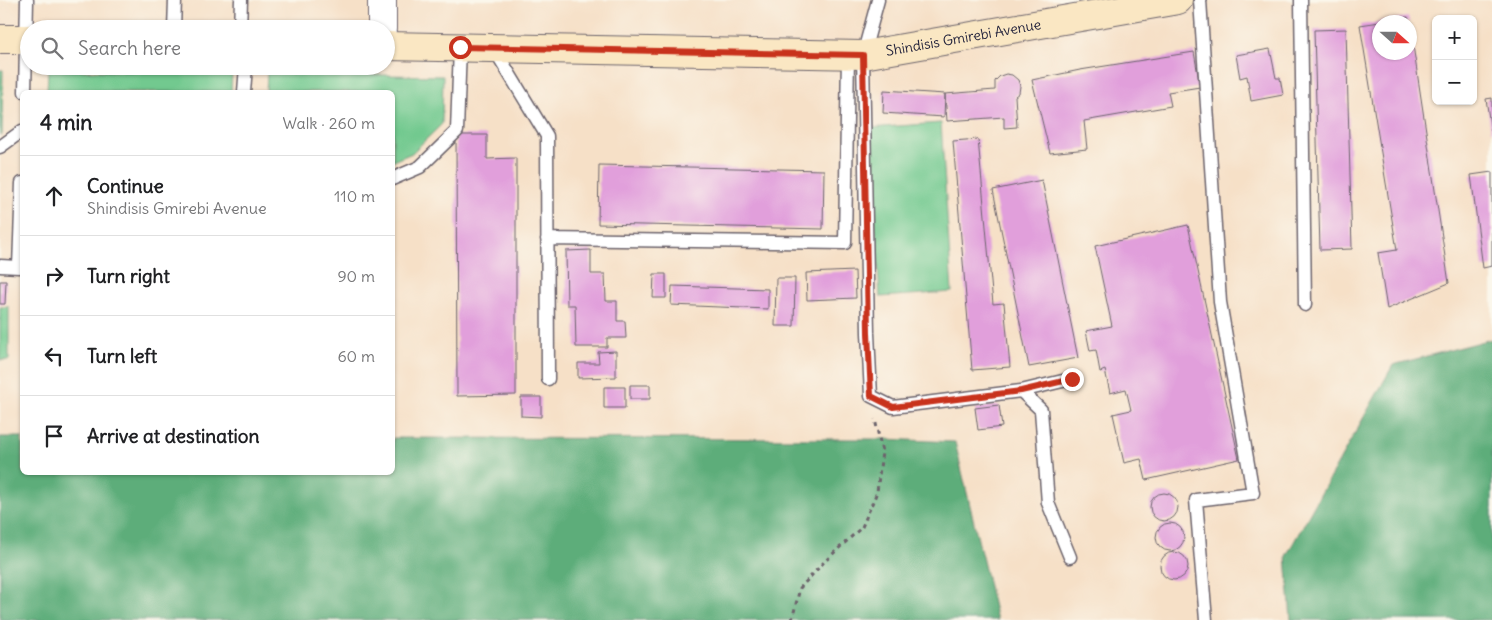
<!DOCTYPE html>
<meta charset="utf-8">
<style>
:root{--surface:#fff;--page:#f6f6f6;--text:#202124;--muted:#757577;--line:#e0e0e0}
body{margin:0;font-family:Delius,sans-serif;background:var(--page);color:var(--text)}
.controls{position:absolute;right:15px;top:15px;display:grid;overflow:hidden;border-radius:8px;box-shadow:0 1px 4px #0004}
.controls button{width:45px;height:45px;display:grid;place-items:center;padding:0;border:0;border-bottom:1px solid var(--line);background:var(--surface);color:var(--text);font:25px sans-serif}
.compass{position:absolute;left:1372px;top:15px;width:45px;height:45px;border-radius:50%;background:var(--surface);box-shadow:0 1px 4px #0004;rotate:111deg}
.stop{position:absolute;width:15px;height:15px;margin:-11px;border:4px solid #c8321e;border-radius:50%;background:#fff}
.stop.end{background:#c8321e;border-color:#fff;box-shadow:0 1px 5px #0008}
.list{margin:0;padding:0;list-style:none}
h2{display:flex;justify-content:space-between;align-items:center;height:65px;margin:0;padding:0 20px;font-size:21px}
h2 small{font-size:16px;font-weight:400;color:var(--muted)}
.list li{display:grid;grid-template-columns:32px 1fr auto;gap:15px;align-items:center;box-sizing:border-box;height:80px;padding:0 20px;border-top:1px solid var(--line)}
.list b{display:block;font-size:19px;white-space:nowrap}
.list p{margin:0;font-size:16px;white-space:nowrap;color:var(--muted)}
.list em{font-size:16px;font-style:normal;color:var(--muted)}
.icon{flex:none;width:28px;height:28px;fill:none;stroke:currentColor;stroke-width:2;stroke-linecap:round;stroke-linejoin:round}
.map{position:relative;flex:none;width:1492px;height:620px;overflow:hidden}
.search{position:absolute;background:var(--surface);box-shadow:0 1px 4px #0004;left:20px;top:20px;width:375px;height:55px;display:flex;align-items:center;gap:12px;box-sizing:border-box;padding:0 18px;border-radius:28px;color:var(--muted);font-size:19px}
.panel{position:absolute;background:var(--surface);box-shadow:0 1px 4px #0004;left:20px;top:90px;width:375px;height:385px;border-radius:8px}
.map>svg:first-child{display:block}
</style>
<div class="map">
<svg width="1492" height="620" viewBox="0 0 1492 620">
<rect width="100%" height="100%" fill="#fbf7ec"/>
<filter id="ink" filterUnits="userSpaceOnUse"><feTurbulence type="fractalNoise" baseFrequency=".02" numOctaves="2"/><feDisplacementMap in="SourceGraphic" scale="10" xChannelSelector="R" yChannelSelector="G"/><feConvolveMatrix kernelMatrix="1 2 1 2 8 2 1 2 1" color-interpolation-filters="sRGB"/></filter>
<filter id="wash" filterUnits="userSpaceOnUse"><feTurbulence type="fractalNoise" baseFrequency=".0096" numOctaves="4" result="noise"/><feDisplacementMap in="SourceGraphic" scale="20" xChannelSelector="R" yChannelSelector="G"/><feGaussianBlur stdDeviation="1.12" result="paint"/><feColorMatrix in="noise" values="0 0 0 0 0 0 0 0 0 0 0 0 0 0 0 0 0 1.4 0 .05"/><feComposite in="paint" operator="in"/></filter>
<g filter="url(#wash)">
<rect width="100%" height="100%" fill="#f6e0c7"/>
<path fill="#72c98f" stroke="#4a7665" d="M0,70h3l-1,65h-2z
M48,70l184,3 -1,19h-184z
M267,73l176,3 -1,48 -30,29 -19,8 -1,-69h-126z
M941,123l11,169 -72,5 -11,-169z
M0,307h9v53h-9z"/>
<path fill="#5dad7a" stroke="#40685a" d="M1492,339v281h-201l-5,-64 107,-191z
M0,437h22v35h370l1,-34 492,1 70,3 42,178h-997z"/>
<g id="blocks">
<path fill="#e19fdb" d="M1408,17l1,5h-29v-1z
M1380,22v30h30l1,-20 38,251 -62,26 -9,-56 19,-3 -37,-225z
M1346,29l6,220 -32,1 -6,-220z
M1270,49l6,29h4l3,17 -32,6 -4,-25 -7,2 -4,-23z
M1194,52l6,35 -32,5 3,14 -87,15 3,28 -37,4 -18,-73 48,-10z
M1006,74l6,1 6,5 2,6 -1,7 -4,3 2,31 -13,1v-11l-57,4 -2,-27 50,-4v-9l5,-5z
M884,90l61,4 -1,23 -61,-4z
M1492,98v33h-1l-5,-32z
M456,135h31v24l29,-1v237l-59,1z
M978,139l15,165 11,-1 6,64 -38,3 -19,-229z
M599,165l225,5 -1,59 -225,-5z
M1492,172v94l-9,2 -12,-93z
M1042,180l36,178 -49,9 -36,-177z
M1188,225l51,234 -93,21 -5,-21 -17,4 -11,-49 18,-4 -5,-21 -16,4 -5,-23 -5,2 -4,-22 -6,1 -4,-20 26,-5 -17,-80z
M591,250v24h14l1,27h11v20h8l1,17h-19v9h-31l-1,-42h-8l-1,-54z
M855,271l1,27 -49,2 -1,-27z
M654,274h12v24h-13z
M776,278h19l-1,48h-19z
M0,281h6l-1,23h-5z
M672,286l96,3v20l-97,-4z
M616,351v26l-38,1v-15h21l-1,-11z
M630,385h20v14h-20z
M604,387h21v21h-21z
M521,397h20v20l-20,-1z
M999,405l3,22 -24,3 -3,-22z
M1150 507a14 14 0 1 1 28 0a14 14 0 1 1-28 0Z
M1156 537a14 14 0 1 1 28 0a14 14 0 1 1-28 0Z
M1160 566a14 14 0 1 1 28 0a14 14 0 1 1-28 0Z"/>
</g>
</g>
<g filter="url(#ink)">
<use href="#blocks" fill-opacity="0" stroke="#6c646c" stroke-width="1"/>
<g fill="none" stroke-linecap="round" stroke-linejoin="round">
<defs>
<path id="service" d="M878,0l-15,55 5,278 3,63 22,11 128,-16 20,19 7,93 22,54
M1200,0l20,302 33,191 -57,7 10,120
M1301,0l4,305
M174,29l1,-29
M240,29l1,-29
M493,47l54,89 1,243
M25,92l2,-92
M244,92l2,-26
M0,147l22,-16
M392,179l28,-12 37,-36 3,-84
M547,239l298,4 3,-188
M0,266l19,1 3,-84
M1021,391l50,-12"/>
<path id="tertiary" d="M382,29v-29"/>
<g id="secondary">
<path d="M0,39h29"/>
<path id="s1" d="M386,46l477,9 315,-55"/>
</g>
</defs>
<use href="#service" stroke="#6c646c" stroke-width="15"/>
<use href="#tertiary" stroke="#6c646c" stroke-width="30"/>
<use href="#secondary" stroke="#6c646c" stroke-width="30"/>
<path stroke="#6c646c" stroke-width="3" stroke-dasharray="4 4" stroke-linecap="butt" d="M792,620l8,-32 24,-26 38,-35 15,-35 5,-40 -7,-33"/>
<use href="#service" stroke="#fff" stroke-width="12"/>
<use href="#tertiary" stroke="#fff" stroke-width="28"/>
<use href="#secondary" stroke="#fae7c3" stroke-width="28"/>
</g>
</g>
<g fill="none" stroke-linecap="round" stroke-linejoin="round" filter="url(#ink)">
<path stroke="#c8321e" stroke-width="6" d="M460,47l403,8 5,278 3,63 22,11 128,-16 51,-12"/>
</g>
<g text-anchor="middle" stroke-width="4" stroke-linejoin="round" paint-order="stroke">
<g font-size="14" fill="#22223b" stroke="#fbf7ec">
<text dy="5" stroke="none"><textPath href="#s1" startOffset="579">Shindisis Gmirebi Avenue</textPath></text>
</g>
</g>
</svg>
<div class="controls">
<button>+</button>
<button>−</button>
</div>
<svg class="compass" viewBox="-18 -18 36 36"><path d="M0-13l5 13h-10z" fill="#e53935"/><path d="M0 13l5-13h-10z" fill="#757577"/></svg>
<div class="stop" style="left:460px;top:47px"></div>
<div class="stop end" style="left:1072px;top:379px"></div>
<div class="search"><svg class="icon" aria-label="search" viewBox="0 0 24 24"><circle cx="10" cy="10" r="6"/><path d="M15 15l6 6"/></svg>Search here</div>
<section class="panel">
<h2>4 min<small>Walk · 260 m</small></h2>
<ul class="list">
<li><svg class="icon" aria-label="ahead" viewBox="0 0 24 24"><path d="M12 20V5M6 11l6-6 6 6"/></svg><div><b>Continue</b><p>Shindisis Gmirebi Avenue</p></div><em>110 m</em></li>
<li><svg class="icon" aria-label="right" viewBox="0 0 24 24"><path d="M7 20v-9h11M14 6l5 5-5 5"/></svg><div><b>Turn right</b></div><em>90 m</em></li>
<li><svg class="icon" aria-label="left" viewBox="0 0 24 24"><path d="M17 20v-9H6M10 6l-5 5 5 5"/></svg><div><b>Turn left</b></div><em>60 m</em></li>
<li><svg class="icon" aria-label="arrive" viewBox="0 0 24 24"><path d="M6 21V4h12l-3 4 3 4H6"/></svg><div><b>Arrive at destination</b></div></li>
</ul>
</section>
</div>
